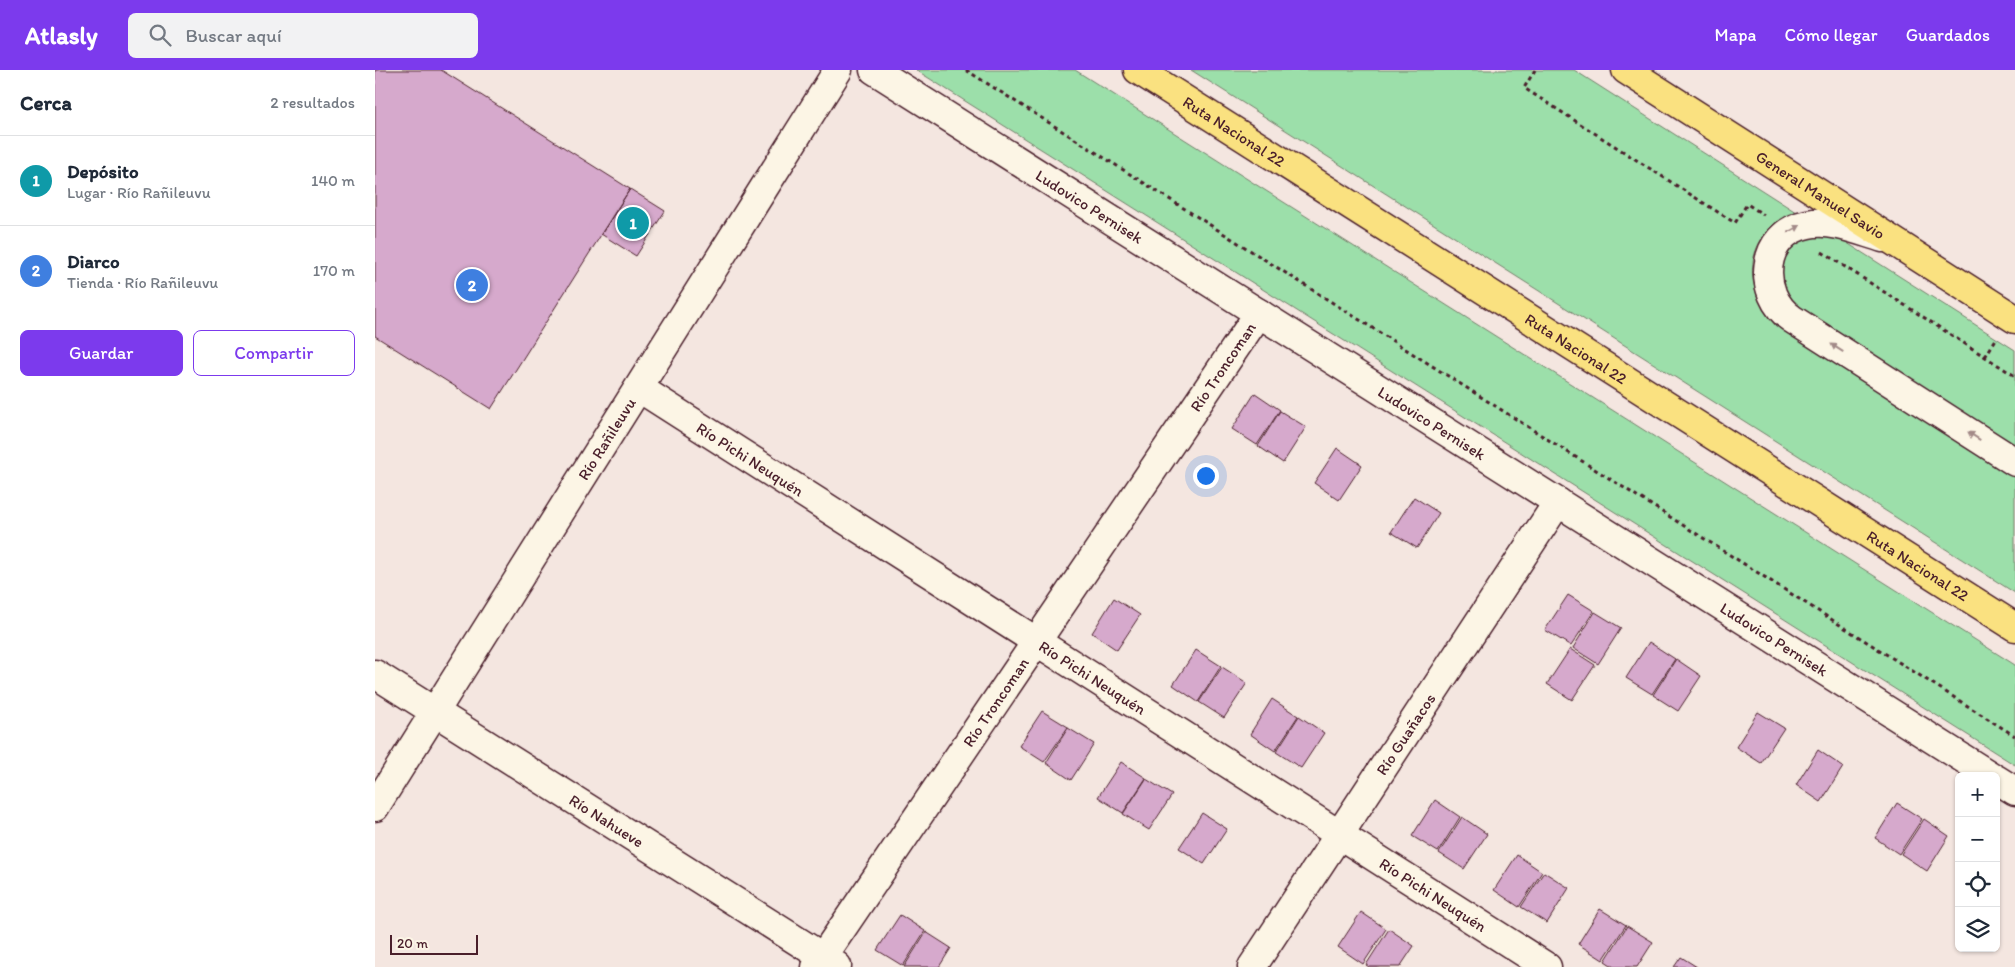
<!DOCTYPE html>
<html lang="es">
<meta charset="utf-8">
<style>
:root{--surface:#fff;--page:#f2f2f3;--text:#1f2937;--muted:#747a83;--line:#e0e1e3;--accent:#7c3aed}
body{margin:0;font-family:Itim,sans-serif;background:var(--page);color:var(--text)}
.controls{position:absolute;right:15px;bottom:15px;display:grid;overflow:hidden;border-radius:8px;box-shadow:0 1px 4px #0004}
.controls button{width:45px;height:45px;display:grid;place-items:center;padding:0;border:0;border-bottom:1px solid var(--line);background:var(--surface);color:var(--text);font:25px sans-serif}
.scale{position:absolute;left:15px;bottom:12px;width:88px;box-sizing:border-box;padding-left:5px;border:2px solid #4a1f2b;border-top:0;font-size:14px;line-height:18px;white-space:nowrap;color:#4a1f2b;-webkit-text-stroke:4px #fcf5e5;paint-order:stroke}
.you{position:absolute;left:830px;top:405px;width:18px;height:18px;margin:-12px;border:4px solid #fff;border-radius:50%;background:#1a73e8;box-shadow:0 0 0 8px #1a73e833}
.badge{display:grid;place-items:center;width:32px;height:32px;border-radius:50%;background:var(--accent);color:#fff;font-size:16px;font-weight:700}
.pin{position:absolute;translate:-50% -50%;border:2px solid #fff;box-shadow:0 1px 5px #0006}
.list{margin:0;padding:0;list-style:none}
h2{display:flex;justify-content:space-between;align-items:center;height:65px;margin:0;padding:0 20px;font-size:21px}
h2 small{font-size:16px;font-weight:400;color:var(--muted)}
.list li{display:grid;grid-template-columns:32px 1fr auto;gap:15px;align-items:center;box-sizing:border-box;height:90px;padding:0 20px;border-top:1px solid var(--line)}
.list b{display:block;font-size:19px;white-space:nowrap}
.list p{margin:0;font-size:16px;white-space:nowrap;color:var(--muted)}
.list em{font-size:16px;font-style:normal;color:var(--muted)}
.actions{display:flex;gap:10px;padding:15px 20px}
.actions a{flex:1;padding:11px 0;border:1px solid var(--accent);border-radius:8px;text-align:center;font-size:18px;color:var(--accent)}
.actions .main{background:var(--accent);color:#fff}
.icon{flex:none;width:28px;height:28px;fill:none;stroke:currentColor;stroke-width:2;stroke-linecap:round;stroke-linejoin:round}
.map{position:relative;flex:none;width:1640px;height:897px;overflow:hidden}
header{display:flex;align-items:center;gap:30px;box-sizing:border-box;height:70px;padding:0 25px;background:var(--accent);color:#fff}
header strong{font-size:24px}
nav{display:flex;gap:28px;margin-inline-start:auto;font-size:18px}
.search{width:350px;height:45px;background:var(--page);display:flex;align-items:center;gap:12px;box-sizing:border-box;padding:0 18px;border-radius:8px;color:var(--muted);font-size:19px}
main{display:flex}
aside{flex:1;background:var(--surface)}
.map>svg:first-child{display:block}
</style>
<header>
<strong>Atlasly</strong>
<div class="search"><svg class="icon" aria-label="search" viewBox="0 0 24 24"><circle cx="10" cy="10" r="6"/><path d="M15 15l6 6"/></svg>Buscar aquí</div>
<nav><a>Mapa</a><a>Cómo llegar</a><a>Guardados</a></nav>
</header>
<main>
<aside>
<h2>Cerca<small>2 resultados</small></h2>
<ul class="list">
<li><span class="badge" style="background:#0f9aa8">1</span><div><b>Depósito</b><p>Lugar · Río Rañileuvu</p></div><em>140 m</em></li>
<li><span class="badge" style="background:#3f7fe0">2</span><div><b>Diarco</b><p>Tienda · Río Rañileuvu</p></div><em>170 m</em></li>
</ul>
<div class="actions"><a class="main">Guardar</a><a>Compartir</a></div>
</aside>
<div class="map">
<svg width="1640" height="897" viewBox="0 0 1640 897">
<rect width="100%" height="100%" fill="#f4e6e0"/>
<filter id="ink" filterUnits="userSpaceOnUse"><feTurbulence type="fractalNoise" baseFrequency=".02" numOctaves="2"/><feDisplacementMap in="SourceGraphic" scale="10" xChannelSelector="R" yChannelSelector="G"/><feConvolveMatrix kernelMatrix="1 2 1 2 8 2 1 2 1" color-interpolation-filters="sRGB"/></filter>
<g filter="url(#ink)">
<path fill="#9cdfaa" stroke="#737f6a" d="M541,0h159l940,595v100z
M816,0h383l225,144c-7,3 -15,5 -21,9 -35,23 -32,71 -4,97l241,155v118z
M1437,165l27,3 5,3 171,109v95l-221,-142 -13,-13 -3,-12 8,-24 9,-11z"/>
<path fill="#d6a9cc" stroke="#4a1f2b" d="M0,0h66l189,119 -139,220 -116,-73z
M255,119l35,22 -29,45 -35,-22z
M880,323l25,17 -23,35 -25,-16z
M905,341l26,16 -23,36 -25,-17z
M962,378l25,17 -23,35 -25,-17z
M1039,427l25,16 -22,35 -26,-16z
M1193,525l26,16 -23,35 -26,-16z
M739,528l26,17 -23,35 -25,-17z
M1220,542l26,16 -23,36 -25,-16z
M1274,572l26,17 -23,35 -26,-16z
M1195,579l25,16 -23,35 -25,-16z
M821,580l25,16 -23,36 -25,-17z
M1301,589l25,17 -23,35 -25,-16z
M847,597l25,16 -23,35 -25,-16z
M897,629l26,17 -23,35 -25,-17z
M667,641l26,16 -24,35 -25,-16z
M1383,642l26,16 -23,35 -25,-16z
M924,646l25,17 -23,35 -25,-16z
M693,658l26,16 -23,36 -25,-17z
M1443,680l25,17 -22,35 -25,-17z
M746,692l25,16 -23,35 -25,-16z
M771,709l26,16 -23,35 -26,-16z
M1060,730l25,17 -22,35 -26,-16z
M1522,733l25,16 -23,35 -24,-16z
M827,743l25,16 -23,35 -25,-16z
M1087,747l25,17 -23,35 -25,-16z
M1549,749l25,17 -22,35 -26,-17z
M1142,785l25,17 -23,35 -25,-17z
M1169,802l25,16 -22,35 -26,-16z
M1225,839l26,16 -23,35 -25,-16z
M986,842l25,17 -23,35 -25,-17z
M525,845l25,16 -22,35 -26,-16z
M1252,856l26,16 -16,25h-23l-9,-6z
M1014,859l25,17 -14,21h-31l-3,-2z
M551,862l25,16 -12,19h-35z
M1306,887l16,10h-23z"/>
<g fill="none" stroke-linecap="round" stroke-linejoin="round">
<defs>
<g id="minor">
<path id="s1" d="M499,0l1117,706"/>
<path d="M1508,168c-24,-7 -51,-19 -75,-14 -48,9 -52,70 -16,95l223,143"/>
<path id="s2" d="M264,318l908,579"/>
<path id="s3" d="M0,604l462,292"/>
<path d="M1621,709l19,12"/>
<path id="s4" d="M0,737l463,-737"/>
<path id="s5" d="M441,897l443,-654"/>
<path id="s6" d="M877,897l306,-465"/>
</g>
<g id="major">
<path id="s7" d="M1251,0l389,249"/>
</g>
<g id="highway">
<path id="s8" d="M763,0l877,557"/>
</g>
</defs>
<use href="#minor" stroke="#4a1f2b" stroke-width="31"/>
<use href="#major" stroke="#4a1f2b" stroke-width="31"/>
<use href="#highway" stroke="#4a1f2b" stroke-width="31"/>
<path stroke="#4a1f2b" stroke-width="3" stroke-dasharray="4 4" stroke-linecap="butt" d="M591,0l1049,666
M1160,0l-11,18 211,135 12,-19 17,11
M1447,182l193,124
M1610,287l11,-18"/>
<use href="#minor" stroke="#fcf5e5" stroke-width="28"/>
<use href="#major" stroke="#fae180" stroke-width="28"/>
<use href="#highway" stroke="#fae180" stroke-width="28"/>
</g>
<defs><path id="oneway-solid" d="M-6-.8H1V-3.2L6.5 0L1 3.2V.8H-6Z" transform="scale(1.25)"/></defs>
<g fill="#a38a88">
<use href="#oneway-solid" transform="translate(1419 159) rotate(-29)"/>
<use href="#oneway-solid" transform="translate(1462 278) rotate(-147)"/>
<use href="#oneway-solid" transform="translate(1599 366) rotate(-147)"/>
</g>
</g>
<g text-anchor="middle" stroke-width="4" stroke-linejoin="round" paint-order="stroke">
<g font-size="16" fill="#4a1f2b" stroke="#fcf5e5">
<text dy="6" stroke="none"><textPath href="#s8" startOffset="114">Ruta Nacional 22</textPath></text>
<text dy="6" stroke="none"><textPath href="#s7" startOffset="231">General Manuel Savio</textPath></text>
<text dy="6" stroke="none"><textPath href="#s1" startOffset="255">Ludovico Pernisek</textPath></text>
<text dy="6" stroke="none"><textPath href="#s8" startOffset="519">Ruta Nacional 22</textPath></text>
<text dy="6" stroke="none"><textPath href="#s5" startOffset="725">Río Troncoman</textPath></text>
<text dy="6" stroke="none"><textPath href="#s1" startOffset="660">Ludovico Pernisek</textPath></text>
<text dy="6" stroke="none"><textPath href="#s4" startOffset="435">Río Rañileuvu</textPath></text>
<text dy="6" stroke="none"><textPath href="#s2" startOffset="132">Río Pichi Neuquén</textPath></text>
<text dy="6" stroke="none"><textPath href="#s8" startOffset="924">Ruta Nacional 22</textPath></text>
<text dy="6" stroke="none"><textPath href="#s1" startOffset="1065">Ludovico Pernisek</textPath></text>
<text dy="6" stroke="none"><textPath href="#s2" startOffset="538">Río Pichi Neuquén</textPath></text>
<text dy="6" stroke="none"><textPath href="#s5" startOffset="320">Río Troncoman</textPath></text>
<text dy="6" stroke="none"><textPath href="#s6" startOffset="279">Río Guañacos</textPath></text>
<text dy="6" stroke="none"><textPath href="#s3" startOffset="274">Río Nahueve</textPath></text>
<text dy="6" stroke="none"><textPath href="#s2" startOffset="942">Río Pichi Neuquén</textPath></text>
</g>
</g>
</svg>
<div class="controls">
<button>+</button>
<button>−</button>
<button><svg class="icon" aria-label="locate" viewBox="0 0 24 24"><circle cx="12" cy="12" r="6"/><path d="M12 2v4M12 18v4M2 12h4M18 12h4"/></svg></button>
<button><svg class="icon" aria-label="layers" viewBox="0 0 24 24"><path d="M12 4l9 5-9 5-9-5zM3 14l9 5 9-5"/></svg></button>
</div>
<div class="scale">20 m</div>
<div class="you"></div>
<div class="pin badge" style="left:258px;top:153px;background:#0f9aa8">1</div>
<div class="pin badge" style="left:97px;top:215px;background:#3f7fe0">2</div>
</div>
</main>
